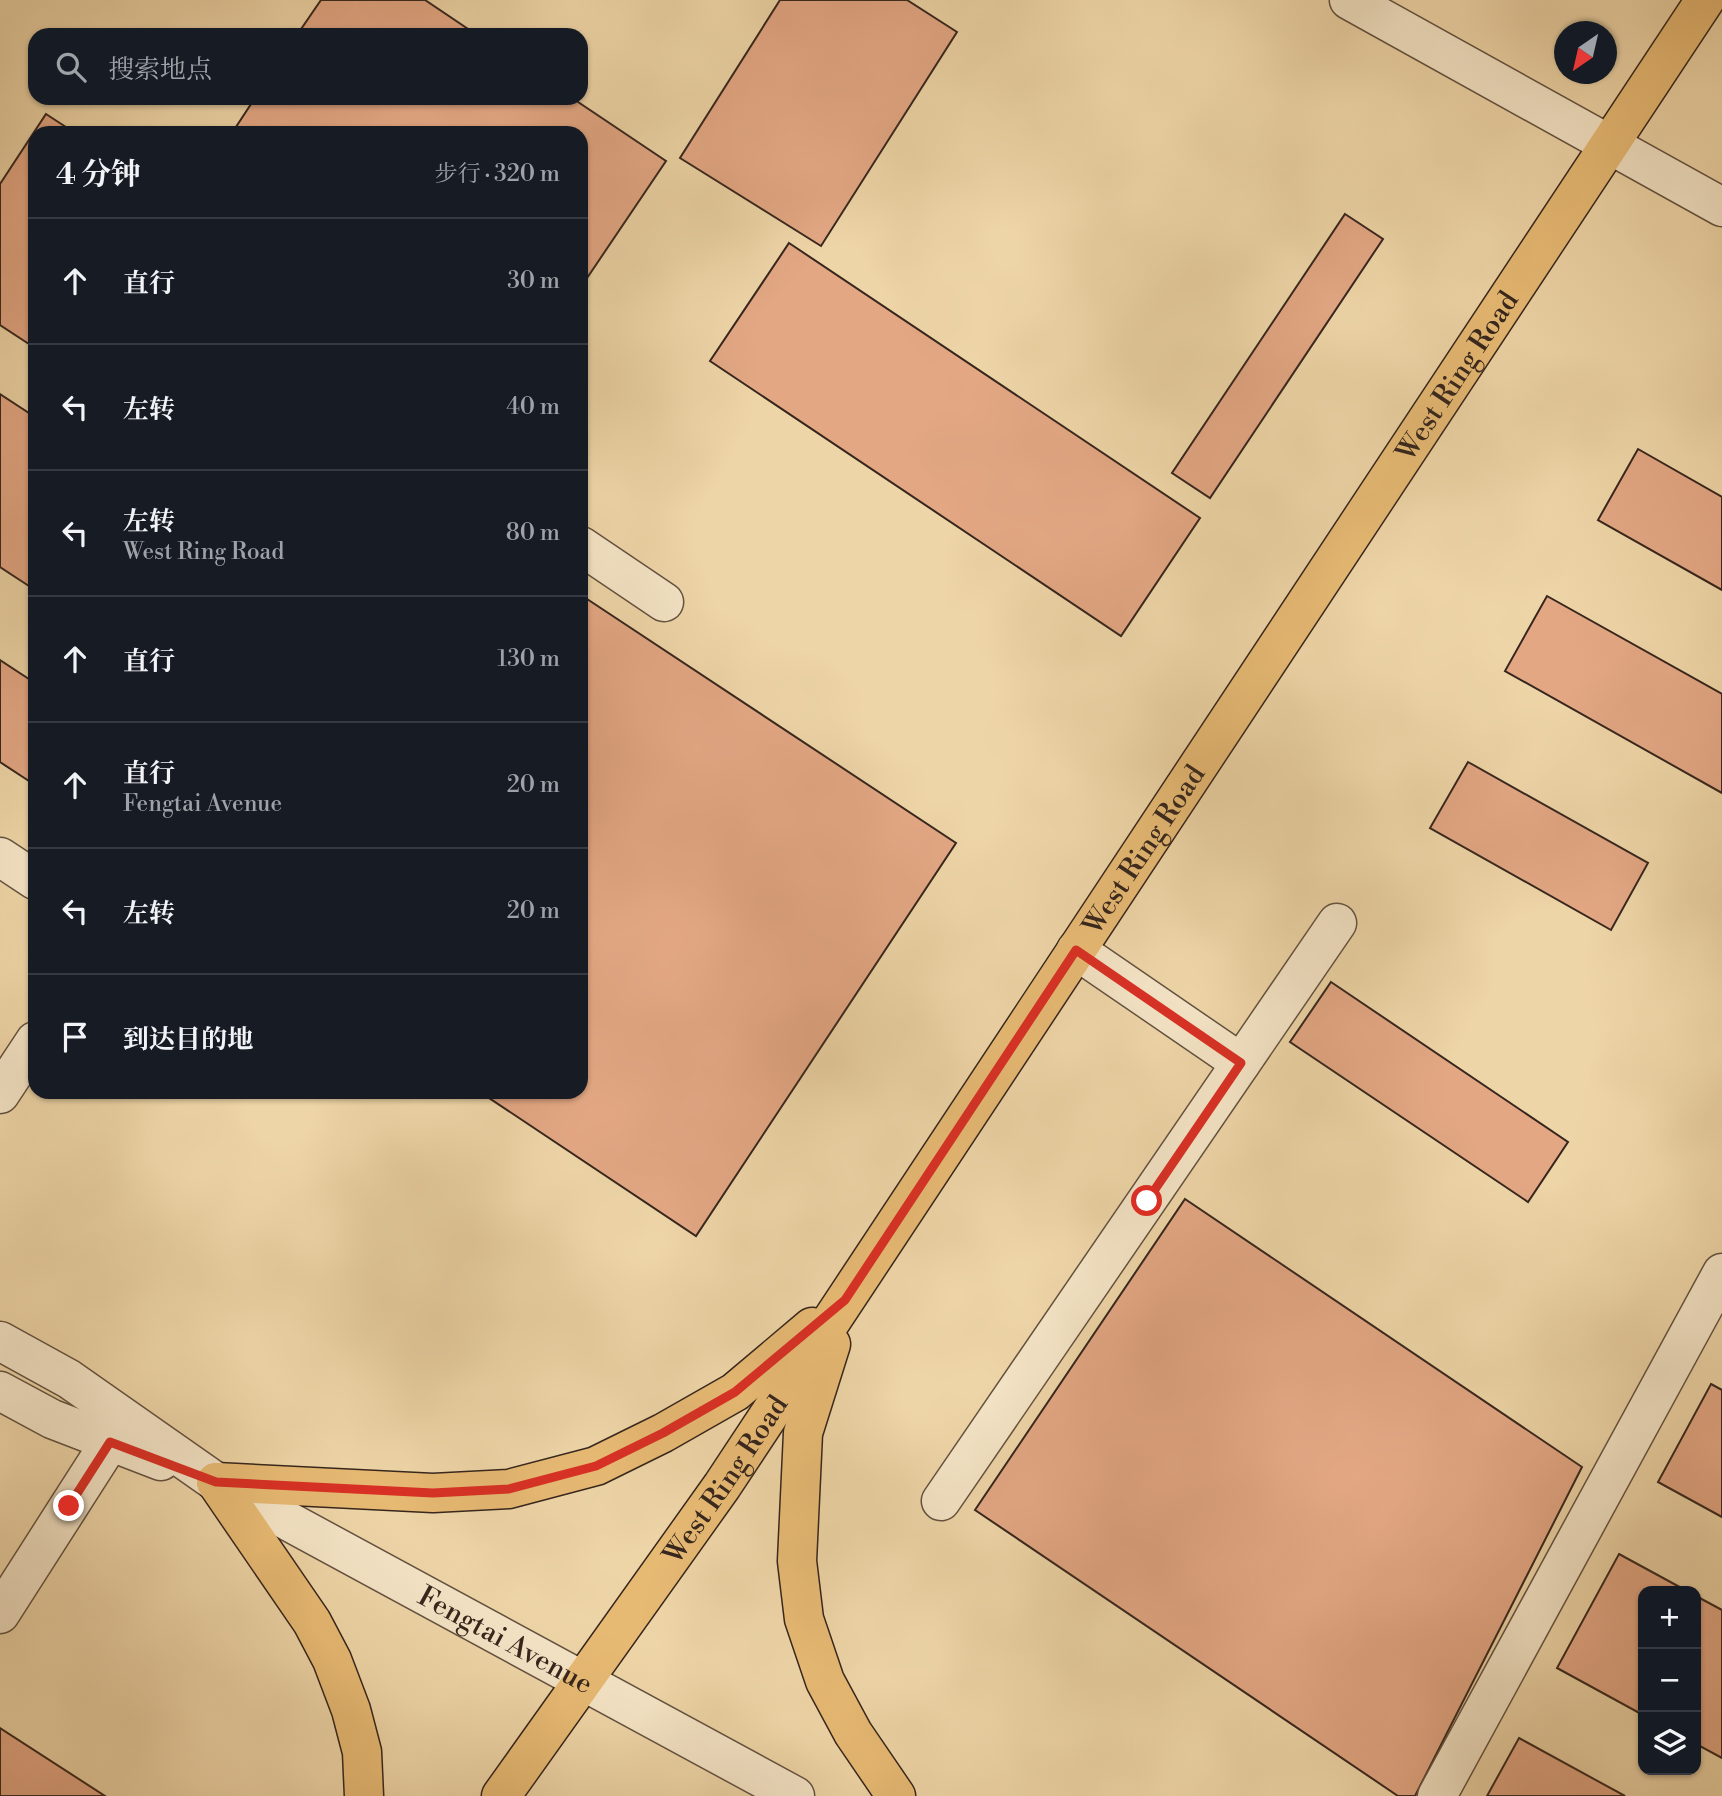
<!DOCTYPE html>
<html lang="zh">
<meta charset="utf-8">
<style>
:root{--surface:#171b24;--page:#242831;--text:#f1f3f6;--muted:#9ea1a6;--line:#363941}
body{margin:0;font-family:"Libre Bodoni","Noto Serif SC",serif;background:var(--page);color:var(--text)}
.controls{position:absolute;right:21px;bottom:21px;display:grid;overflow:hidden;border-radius:14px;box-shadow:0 2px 5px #0004}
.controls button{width:63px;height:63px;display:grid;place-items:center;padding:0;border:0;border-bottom:2px solid var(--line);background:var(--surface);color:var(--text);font:35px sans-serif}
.compass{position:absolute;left:1554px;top:21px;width:63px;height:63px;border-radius:50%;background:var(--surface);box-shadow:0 2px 5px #0004;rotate:214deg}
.stop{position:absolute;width:21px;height:21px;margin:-16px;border:5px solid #d93025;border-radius:50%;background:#fff}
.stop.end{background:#d93025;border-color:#fff;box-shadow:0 2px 7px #0008}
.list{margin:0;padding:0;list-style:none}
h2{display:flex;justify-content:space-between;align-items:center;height:91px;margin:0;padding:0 28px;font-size:30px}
h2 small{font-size:23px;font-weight:400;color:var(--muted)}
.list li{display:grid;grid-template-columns:46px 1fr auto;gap:21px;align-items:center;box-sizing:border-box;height:126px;padding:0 28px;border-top:2px solid var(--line)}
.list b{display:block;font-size:26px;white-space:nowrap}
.list p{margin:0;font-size:23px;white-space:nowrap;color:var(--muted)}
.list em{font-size:23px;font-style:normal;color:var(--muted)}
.icon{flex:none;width:38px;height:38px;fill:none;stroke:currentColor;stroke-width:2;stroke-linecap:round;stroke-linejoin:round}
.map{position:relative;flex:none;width:1722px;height:1796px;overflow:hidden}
.search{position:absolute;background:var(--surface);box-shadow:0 2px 5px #0004;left:28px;top:28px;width:560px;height:77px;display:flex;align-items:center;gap:18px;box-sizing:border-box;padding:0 24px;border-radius:21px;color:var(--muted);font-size:26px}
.panel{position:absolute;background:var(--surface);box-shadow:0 2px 5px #0004;left:28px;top:126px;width:560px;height:973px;border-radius:21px}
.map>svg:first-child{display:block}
</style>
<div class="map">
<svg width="1722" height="1796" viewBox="0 0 1722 1796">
<rect width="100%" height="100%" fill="#eed5a7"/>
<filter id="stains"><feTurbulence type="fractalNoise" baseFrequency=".00286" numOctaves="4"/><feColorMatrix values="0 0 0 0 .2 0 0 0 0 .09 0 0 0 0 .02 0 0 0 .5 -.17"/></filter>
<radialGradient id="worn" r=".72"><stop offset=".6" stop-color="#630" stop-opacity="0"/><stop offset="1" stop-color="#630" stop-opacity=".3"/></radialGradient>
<path fill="#e3a784" stroke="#36261d" stroke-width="2" d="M321,0h104l52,35h-180z
M780,0h127l50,32 -136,214 -141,-88z
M255,98h317l94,63 -85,126v-154h-349z
M46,114l29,19h-40v215l-35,-23v-141z
M1345,214l38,25 -173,259 -38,-25z
M789,243l411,275 -79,118 -411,-275z
M0,394l35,23v173l-35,-23z
M1638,449l84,48v93l-124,-70z
M581,595l375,248 -260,393 -216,-144h101z
M1547,596l175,98v99l-217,-122z
M0,660l35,23v102l-35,-23z
M1468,762l180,101 -37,67 -181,-102z
M1331,982l237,160 -40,60 -238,-160z
M1185,1199l397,268 -167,329h-17l-423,-286z
M1711,1384l11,6v127l-64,-35z
M1619,1554l68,37h-44v124l-86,-47z
M1696,1596l26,14v148l-26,-14z
M0,1728l105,68h-105z
M1519,1738l106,58h-138z"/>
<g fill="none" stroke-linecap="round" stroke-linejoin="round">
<defs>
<g id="minor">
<path d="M1349,0l373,207"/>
<path d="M581,546l83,56"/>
<path d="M0,857l35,23"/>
<path d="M1076,950l165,113"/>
<path d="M0,1094l35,-53"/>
<path id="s1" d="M0,1341l69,38 147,103 579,314"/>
<path d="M0,1391l52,28 109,42"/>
<path d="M941,1501l396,-578"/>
<path d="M0,1614l110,-172"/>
<path d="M1437,1796l285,-523"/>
</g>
<g id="major">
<path d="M831,1344l-28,89 -6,128 7,58 21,62 28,52 43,63"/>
<path d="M216,1482l217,11 76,-4 87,-23 67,-33 72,-41 77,-65"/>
<path d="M216,1482l96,140 20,38 19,50 11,42 2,44"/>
<path id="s2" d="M501,1796l221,-310 983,-1486"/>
</g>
</defs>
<use href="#minor" stroke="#645240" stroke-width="41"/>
<use href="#major" stroke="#36261d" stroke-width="41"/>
<use href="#minor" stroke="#f4e4c6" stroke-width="38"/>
<use href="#major" stroke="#e7ba74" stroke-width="38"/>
</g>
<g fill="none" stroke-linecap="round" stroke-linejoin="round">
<path stroke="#d93025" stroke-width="9" d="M69,1506l41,-64 106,40 217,11 76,-4 87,-23 67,-33 72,-41 110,-92 231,-350 165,113 -94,138"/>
</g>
<g text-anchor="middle" stroke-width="6" stroke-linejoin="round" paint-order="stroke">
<g font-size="28" fill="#36261d" stroke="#f4e4c6">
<text dy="10" stroke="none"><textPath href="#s2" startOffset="1712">West Ring Road</textPath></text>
<text dy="10" stroke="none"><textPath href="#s2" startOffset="1144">West Ring Road</textPath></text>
<text dy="10" stroke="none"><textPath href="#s2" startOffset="388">West Ring Road</textPath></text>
<text dy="10" stroke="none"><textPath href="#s1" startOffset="588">Fengtai Avenue</textPath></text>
</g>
</g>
<rect width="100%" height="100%" filter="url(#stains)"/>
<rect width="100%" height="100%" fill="url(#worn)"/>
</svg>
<div class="controls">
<button>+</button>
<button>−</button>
<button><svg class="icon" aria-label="layers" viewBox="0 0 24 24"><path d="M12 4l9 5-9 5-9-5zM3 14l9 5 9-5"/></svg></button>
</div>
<svg class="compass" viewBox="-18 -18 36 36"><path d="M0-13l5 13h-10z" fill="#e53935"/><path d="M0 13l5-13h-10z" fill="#9ea1a6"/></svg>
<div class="stop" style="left:1147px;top:1201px"></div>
<div class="stop end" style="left:69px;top:1506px"></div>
<div class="search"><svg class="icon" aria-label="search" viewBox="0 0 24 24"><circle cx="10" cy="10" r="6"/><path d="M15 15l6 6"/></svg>搜索地点</div>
<section class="panel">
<h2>4 分钟<small>步行 · 320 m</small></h2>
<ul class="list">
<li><svg class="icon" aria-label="ahead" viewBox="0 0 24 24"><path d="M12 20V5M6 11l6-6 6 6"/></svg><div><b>直行</b></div><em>30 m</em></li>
<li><svg class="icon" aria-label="left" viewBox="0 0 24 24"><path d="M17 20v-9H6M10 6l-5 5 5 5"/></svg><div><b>左转</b></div><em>40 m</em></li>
<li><svg class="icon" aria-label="left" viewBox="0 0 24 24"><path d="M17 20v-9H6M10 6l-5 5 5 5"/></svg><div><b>左转</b><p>West Ring Road</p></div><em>80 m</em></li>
<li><svg class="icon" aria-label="ahead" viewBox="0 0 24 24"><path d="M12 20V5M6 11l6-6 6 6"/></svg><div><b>直行</b></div><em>130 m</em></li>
<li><svg class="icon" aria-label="ahead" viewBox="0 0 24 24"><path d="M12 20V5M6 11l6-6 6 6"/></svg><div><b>直行</b><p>Fengtai Avenue</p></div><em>20 m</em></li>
<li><svg class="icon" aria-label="left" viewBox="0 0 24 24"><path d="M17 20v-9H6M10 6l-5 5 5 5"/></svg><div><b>左转</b></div><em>20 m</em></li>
<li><svg class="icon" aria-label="arrive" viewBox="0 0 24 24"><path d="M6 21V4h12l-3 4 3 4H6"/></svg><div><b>到达目的地</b></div></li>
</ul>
</section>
</div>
